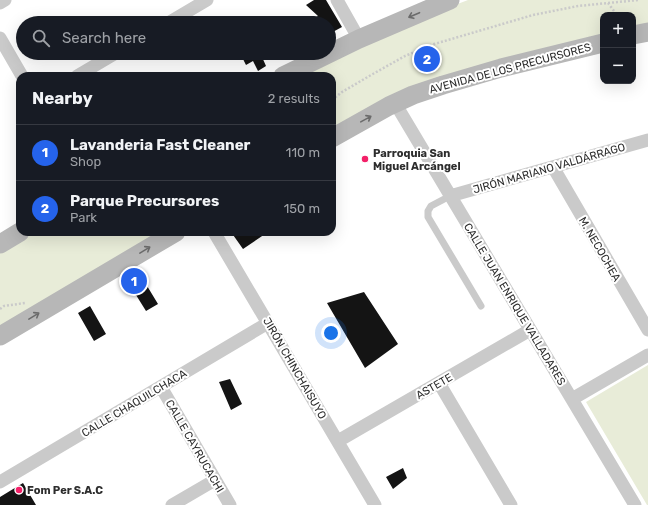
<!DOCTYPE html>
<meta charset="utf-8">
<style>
:root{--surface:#171b24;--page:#242831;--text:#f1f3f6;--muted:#9ea1a6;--line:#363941;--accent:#2563eb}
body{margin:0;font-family:Rubik,sans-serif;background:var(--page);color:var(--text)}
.controls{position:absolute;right:12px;top:12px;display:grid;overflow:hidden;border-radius:8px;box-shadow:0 4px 16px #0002}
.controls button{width:36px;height:36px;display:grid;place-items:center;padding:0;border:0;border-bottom:1px solid var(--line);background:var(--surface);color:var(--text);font:20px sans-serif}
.you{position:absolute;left:331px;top:333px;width:14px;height:14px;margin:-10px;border:3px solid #fff;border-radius:50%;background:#1a73e8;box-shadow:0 0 0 6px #1a73e833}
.badge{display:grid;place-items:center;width:26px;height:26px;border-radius:50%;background:var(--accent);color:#fff;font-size:13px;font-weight:700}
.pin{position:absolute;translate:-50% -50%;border:2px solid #fff;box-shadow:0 1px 4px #0006}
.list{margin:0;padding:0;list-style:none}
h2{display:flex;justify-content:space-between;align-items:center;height:52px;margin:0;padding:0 16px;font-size:17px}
h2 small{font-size:13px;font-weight:400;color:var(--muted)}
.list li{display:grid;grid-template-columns:26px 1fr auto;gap:12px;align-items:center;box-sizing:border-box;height:56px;padding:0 16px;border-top:1px solid var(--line)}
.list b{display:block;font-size:15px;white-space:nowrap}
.list p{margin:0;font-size:13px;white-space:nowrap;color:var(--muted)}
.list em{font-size:13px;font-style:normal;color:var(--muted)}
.icon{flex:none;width:22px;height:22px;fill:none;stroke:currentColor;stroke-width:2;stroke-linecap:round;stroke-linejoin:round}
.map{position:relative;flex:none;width:648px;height:505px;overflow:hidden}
.search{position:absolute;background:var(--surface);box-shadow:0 4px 16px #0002;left:16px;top:16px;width:320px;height:44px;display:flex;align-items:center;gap:10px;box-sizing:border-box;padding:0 14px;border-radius:22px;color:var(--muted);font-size:15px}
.panel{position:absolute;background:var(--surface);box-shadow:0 4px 16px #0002;left:16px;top:72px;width:320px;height:164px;border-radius:12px}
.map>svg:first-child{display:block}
</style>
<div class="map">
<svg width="648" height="505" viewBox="0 0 648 505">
<rect width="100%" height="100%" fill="#fff"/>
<path fill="#e8ecd8" d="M468,0h180v27l-15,4v-16h-30v24l-271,93v-56h-36l62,-34z
M28,232h132l-160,94v-78z
M648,365v140h-1l-61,-103z"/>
<path fill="#141414" d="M314,0h12l16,27 -13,7v-11h-22l11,-7 -12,-11z
M240,53h30l-8,4 4,9 -8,5 -5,-10 -7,4z
M231,232h37l-25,17z
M138,271l20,33 -12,7 -20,-32z
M364,292l34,52 -33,24 -38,-65z
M90,306l16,28 -12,7 -16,-28z
M230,379l12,25 -11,6 -12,-28z
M403,468l4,10 -14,11 -7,-12z
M23,483l13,22h-36v-8z"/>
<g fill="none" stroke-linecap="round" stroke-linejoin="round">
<path stroke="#cacaca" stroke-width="2.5" stroke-dasharray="2 2" stroke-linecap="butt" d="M608,3l9,12
M332,100l10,-8 29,-17 34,-19 26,-11 102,-30 45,-9 60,-6
M0,309l4,-3 21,-3"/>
<path stroke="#cacaca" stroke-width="7" d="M450,196l-19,10 -3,5v6l53,89"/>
<path stroke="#cacaca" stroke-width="13" d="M337,0l22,39
M0,3l5,-3
M168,23l39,-23
M0,38l22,38
M77,76l39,-23
M395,103l240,402
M553,167l95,163
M450,196l198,-56
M214,232l161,273
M439,383l72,122
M161,387l69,118
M572,399l76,-44
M338,441l192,-111
M0,482l268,-159
M172,505l43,-25"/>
<path stroke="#b7b7b7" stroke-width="19" d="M633,35l15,-3
M283,76l76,-37 91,-39
M332,138l57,-32 24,-11 30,-10 58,-17 102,-25
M0,244l20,-12
M0,336l176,-104"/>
</g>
<defs><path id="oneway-shaft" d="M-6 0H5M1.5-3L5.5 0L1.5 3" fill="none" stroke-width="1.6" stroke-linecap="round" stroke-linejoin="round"/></defs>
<g stroke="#6b6b6b">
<use href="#oneway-shaft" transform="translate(414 15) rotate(157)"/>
<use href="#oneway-shaft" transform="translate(366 119) rotate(-29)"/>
<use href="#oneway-shaft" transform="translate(145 250) rotate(-31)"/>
<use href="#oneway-shaft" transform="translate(34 316) rotate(-31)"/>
</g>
<g fill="#f32068" stroke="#fff" stroke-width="1.5">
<circle cx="365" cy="159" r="4"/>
<circle cx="19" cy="490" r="4"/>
</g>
<g text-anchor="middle" stroke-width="4" stroke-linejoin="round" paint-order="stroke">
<g font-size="11" fill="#2d2d2d" stroke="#fff">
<text transform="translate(510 68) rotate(-15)" y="4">AVENIDA DE LOS PRECURSORES</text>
<text transform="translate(549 168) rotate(-16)" y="4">JIRÓN MARIANO VALDÁRRAGO</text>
<text transform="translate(600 249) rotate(60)" y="4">M. NECOCHEA</text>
<text transform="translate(515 304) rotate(59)" y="4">CALLE JUAN ENRIQUE VALLADARES</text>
<text transform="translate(295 368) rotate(60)" y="4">JIRÓN CHINCHAISUYO</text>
<text transform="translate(434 386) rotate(-30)" y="4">ASTETE</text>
<text transform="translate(134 403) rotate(-31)" y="4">CALLE CHAQUILCHACA</text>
<text transform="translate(195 446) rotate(60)" y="4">CALLE CAYRUCACHI</text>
</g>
<g font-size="11" font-weight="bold" fill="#2d2d2d" stroke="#fff" text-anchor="start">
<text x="373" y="157">Parroquia San<tspan x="373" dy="13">Miguel Arcángel</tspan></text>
<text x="27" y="494">Fom Per S.A.C</text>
</g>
</g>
</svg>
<div class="controls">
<button>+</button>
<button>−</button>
</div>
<div class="you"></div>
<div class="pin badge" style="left:134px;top:281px">1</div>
<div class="pin badge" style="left:427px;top:59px">2</div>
<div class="search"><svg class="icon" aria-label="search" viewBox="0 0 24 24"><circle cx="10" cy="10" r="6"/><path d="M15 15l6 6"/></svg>Search here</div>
<section class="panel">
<h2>Nearby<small>2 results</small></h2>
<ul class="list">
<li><span class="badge">1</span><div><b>Lavanderia Fast Cleaner</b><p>Shop</p></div><em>110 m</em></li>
<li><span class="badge">2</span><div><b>Parque Precursores</b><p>Park</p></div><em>150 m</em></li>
</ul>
</section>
</div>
